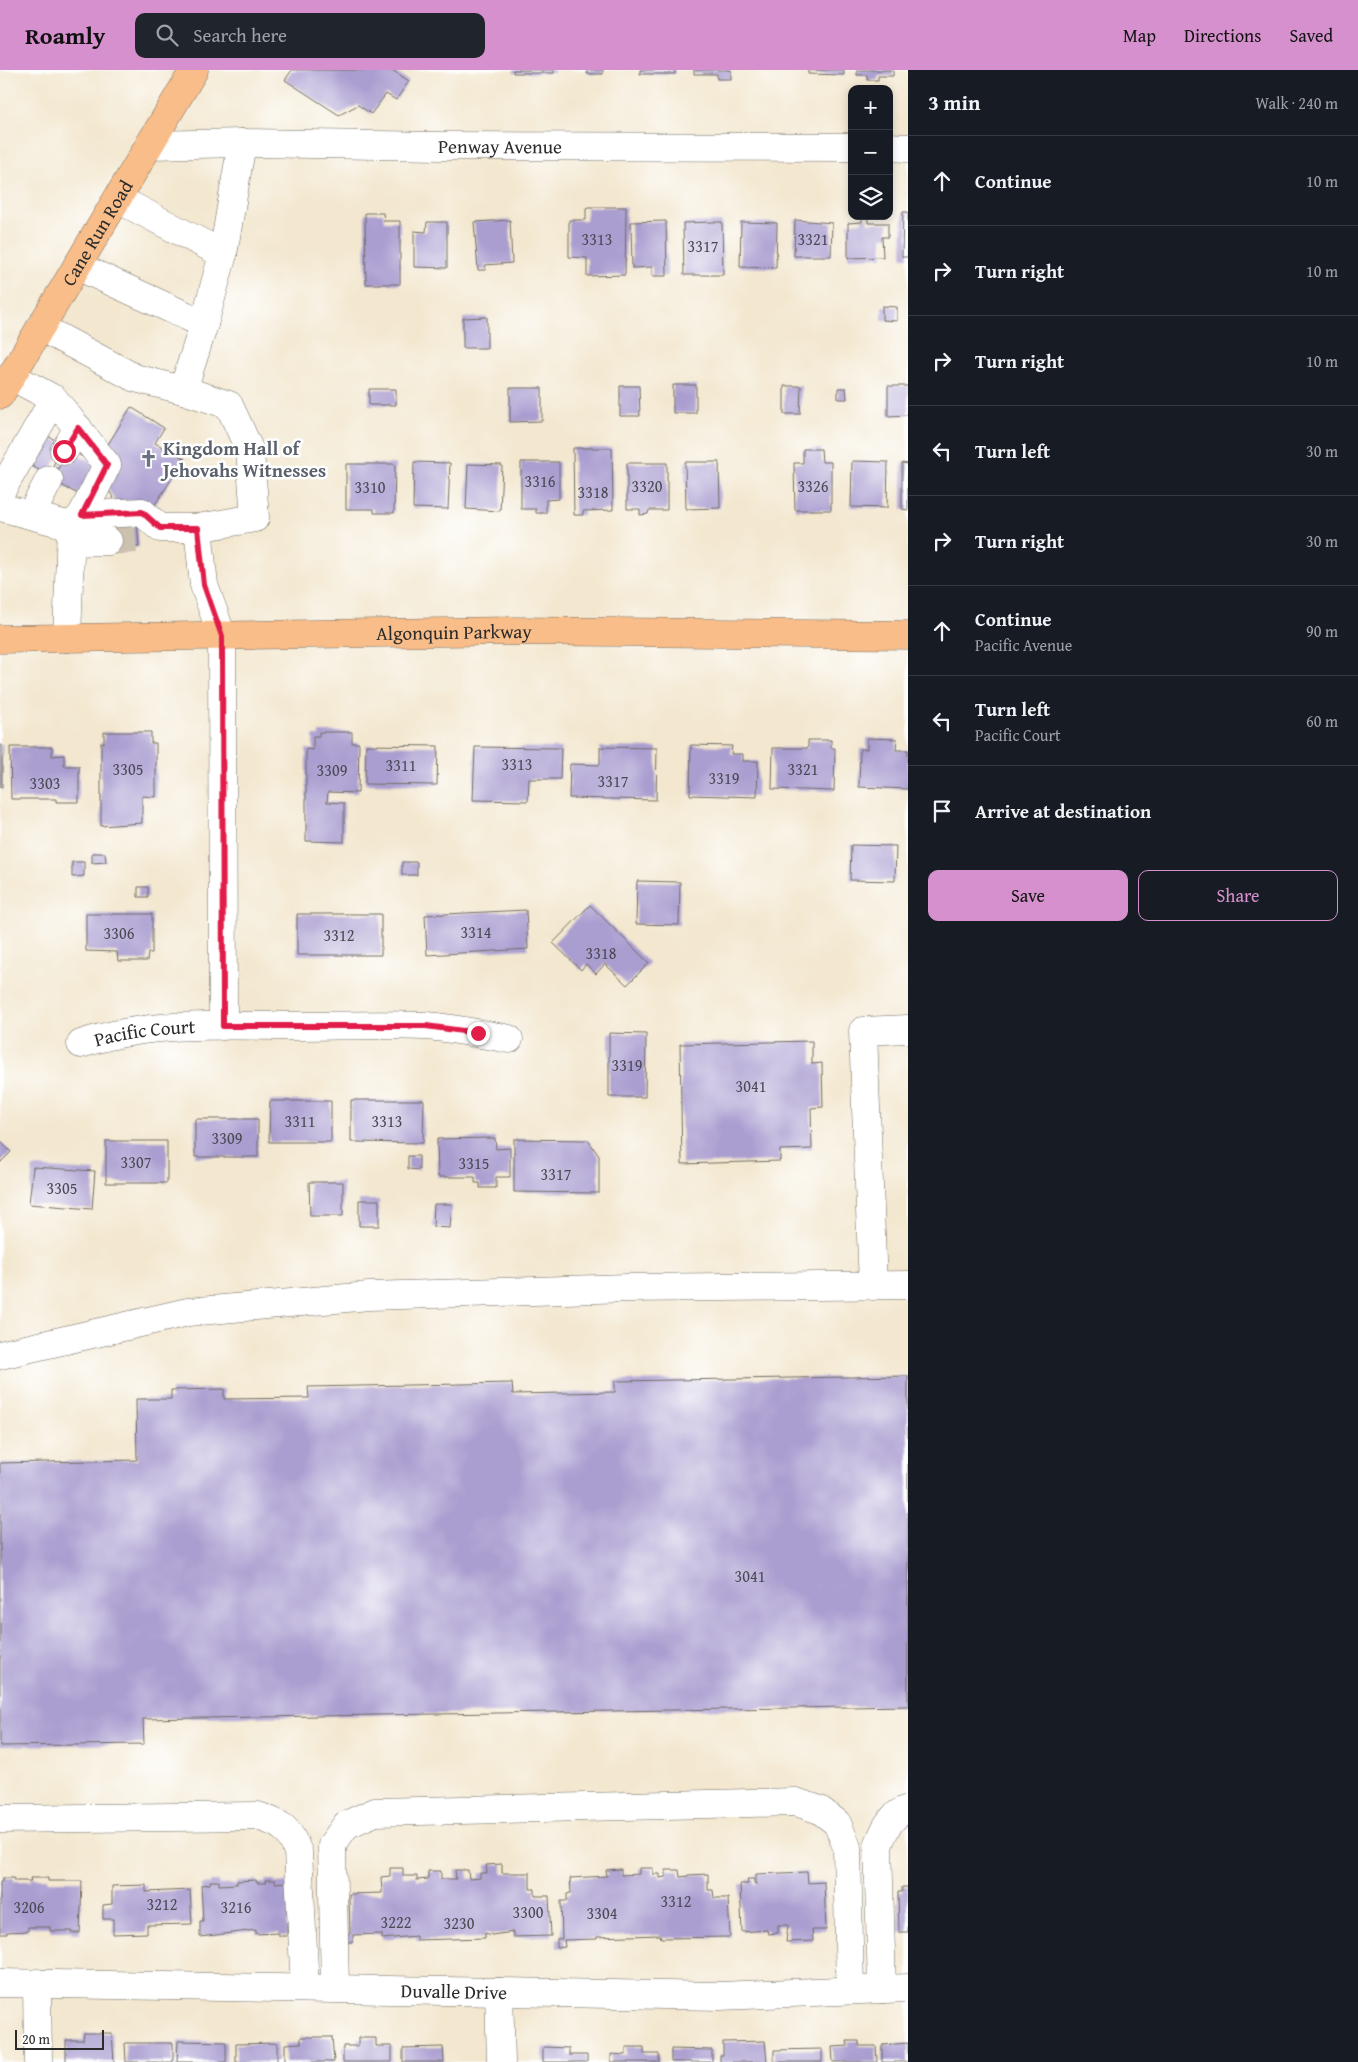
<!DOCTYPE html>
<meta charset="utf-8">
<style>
:root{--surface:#171b24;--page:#20242c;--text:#f1f3f6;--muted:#9ea1a6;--line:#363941;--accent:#d690ce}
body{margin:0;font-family:"Gentium Book Plus",serif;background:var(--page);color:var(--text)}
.controls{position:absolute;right:15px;top:15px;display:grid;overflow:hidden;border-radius:10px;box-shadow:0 2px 8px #0003}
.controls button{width:45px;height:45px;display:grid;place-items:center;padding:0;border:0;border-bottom:1px solid var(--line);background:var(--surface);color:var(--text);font:25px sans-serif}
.scale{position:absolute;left:15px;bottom:12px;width:89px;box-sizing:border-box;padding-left:5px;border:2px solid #2b2b2b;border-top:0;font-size:14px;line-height:18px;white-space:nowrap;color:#2b2b2b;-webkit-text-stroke:4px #fff;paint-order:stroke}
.stop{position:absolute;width:15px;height:15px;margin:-11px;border:4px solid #e11d48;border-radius:50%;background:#fff}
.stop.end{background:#e11d48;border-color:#fff;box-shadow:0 1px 5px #0008}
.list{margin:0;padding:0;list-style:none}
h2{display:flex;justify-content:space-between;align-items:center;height:65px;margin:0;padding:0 20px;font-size:21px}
h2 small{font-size:16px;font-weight:400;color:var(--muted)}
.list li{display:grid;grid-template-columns:32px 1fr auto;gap:15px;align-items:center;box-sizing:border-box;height:90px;padding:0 20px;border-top:1px solid var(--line)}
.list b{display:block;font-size:19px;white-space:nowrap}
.list p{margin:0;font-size:16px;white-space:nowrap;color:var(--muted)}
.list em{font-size:16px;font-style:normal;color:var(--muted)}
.actions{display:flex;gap:10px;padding:15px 20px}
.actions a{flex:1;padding:11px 0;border:1px solid var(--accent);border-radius:10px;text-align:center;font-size:18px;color:var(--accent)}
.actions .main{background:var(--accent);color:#111}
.icon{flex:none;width:28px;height:28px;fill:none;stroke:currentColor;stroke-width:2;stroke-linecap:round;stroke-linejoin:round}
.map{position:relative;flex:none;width:908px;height:1992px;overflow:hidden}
header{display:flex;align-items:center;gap:30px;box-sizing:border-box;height:70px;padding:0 25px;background:var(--accent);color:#111}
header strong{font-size:24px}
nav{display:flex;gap:28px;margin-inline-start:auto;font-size:18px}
.search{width:350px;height:45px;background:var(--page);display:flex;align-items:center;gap:12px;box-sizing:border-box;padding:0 18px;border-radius:10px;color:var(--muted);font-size:19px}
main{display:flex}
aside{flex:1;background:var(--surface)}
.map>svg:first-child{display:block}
</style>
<header>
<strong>Roamly</strong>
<div class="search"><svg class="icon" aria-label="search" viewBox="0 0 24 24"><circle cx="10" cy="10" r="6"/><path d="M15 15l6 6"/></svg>Search here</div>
<nav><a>Map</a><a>Directions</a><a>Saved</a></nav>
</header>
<main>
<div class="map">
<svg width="908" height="1992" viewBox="0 0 908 1992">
<rect width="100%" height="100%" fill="#fff"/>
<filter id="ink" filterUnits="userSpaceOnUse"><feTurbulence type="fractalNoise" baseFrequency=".02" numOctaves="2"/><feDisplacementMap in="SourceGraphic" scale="10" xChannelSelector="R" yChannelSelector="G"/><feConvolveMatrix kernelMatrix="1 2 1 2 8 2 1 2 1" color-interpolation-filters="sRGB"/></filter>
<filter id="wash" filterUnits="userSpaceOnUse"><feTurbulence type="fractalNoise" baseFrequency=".0096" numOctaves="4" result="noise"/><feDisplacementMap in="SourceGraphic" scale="20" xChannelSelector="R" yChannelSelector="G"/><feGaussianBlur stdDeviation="1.12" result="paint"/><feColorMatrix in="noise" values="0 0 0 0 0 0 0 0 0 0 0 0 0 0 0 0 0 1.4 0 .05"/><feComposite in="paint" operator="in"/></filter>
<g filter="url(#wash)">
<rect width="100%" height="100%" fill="#f3e7cf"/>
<g id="blocks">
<path fill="#aa9ed0" d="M292,0h100l17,11 -13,19 -10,-6 -15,20 -13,-9 -19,10 -54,-35z
M513,0h41v3h-41z
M587,0h16v4h-16z
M640,0h35v4h-35z
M694,0h37v9h-14v-5h-23z
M808,0h36v5l-36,-1z
M857,0h36v6h-15v4h-11v-5h-10z
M588,137h38l-1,68 -38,1v-18l-18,-1v-37h17v-12z
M903,142h5v45h-6z
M365,143h18l1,8h16v63h-34z
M862,148h6v5h20v14h-6l1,20 -35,1v-35l14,-1z
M510,150l2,43 -27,2 1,5h-8l-4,-48z
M795,150l37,3 -1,33h-37z
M666,151l1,55h-15v-9l-20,1 -1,-46z
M427,152h20v46l-33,-1v-36l12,1z
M712,152h10l1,53h-39l-1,-52z
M741,152l36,1 -1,45 -36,-1z
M882,236l15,1v14l-15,-1z
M487,247v31h-24v-30z
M673,315h23v28h-23z
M620,316h19l1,30h-20z
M784,316h17l-1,28h-16z
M888,316h20v29l-20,1z
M510,318h32v33l-32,1z
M838,318h8l1,11h-9z
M369,319h27v16h-27z
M131,337l33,21 -9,15 30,16 -33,50 -36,-6 -12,-22v-30z
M39,361l25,14 -16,30 -25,-14z
M573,378h39l1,62 -30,1v4h-9z
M69,379l26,15 -17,30 -26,-14z
M803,379h18l1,13h9v48h-36l-1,-47h9z
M852,391l36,1 -1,46 -36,-1z
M414,392l36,1 -2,46 -35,-1z
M521,392h38v37l-13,1v13h-10v-4h-15z
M685,392h34l1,46 -34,1z
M627,393h40v47h-18l-1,4 -8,1v-6h-13z
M902,393l6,1v46l-6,-1z
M346,394h49l-1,49h-20v-4h-28z
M468,394l34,1 -2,46 -34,-2z
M137,447l2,30 -30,3 -3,-31z
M104,662h47v11h5v54l-14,-1v27l-41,3v-84l3,1z
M319,662h33v11h7l-1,50 -30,-1 -1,10 17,1v39l-38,-1v-92l7,1v-14h6z
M867,668l30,1 -1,11h12v39l-49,-2 1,-38h7z
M808,670h23v8h4l-1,43 -62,-2 1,-41h35z
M0,675h2v42h-2z
M366,675l72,1 -1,39 -72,-1z
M691,675l41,1 -1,8h12v7h15l-1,36 -67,-2z
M10,677h42v9l12,-1v11h15v36h-23v-3h-45z
M475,677l86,1 -1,31h-31l-1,22 -55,-1z
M600,677l57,1 -1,52 -87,-2 1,-34 30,1z
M851,775l45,1 -1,35 -45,-1z
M92,783h13l1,9 -14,1z
M72,792h12v14l-12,1z
M402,792h15v13h-15z
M637,811l43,1 -1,43 -43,-1z
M138,817h10v10h-10z
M590,835l59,58 -22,22 -22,-21 -9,10 -10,-10 -5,6 -28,-27z
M526,840l2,39 -101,6 -2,-40z
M86,844h66v39h-4l-1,8h-29l-1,-9 -31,-1z
M297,844h84v41h-84z
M609,963l37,1 -1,63h-36z
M812,971v23l10,-1 1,44 -12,1 1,41 -32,1v11l-98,3 -2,-120z
M351,1030h73l-1,43 -72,-1z
M270,1031h61v41h-62z
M195,1049h63v38h-63z
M495,1068l1,11 14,-1v29h-14v11h-16v-5h-5v-6h-37l-1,-38z
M514,1069l74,1 11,16v37l-85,-1z
M0,1071l11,11 -11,11z
M106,1071h61v42h-61z
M408,1086h11v14l-11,-1z
M33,1097l62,4 -3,38 -63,-5z
M309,1112h34v34h-33z
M359,1130h20v26h-20z
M434,1134h18l-2,24 -17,-1z
M908,1306v330l-765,13 1,25 -144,2v-283l137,-3 -1,-61h35v-9l53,-1v10l85,-1 -1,-11 204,-4 1,11 102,-2v-11z
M502,1794v9h28v16h5v7h14l2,40 -38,1v-5l-21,3 -7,-2v5l-69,2v-4l-34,3v-5l-29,1v7h-8v-8h5l-1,-40 33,-1 -1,-16 9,-1v-8h13v8h14v4l11,-1v-8h13v8h15l-1,-9h13l1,9 11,-1v-5h7l-1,-8z
M639,1798h14v6h7v4l6,-1v-7h13l1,7 8,-1v-1l20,-1v16h5l1,8h14l2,39 -69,1 -1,-3 -63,2v2l-33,1 1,7 -8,1v-9h5l-1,-38h6v-7l4,-1 -1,-15 37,-2 -1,-6 15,-1v6l18,-1z
M807,1802l1,11 16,-1 2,48h-14l1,11 -27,1 2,-17h-10v8l-10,1 -1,-4 -25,2 -2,-48h8l-1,-5h7v5h2v-10z
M2,1808h12v3h17l-1,-3h18v3h34l-2,52h-9l1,-2h-22v-4h-22v4l-21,1v2h-7v-52h2z
M256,1810l1,3h9l-1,-3h10v3l13,-1 2,40h-3v14h-8v-3l-23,1v-4l-56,7v-16h3l-2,-36 9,-1v-3h9v4l18,-1v-3z
M146,1815v7l44,-2 2,34 -45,1v8l-34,1v-15h-10v-14l9,-1v-18z
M902,1817h6v45h-9l-1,-40h4z
M84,1963h28l2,29h-48v-22h17z
M301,1967h31l2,25h-49v-18l16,-1z
M358,1968h18v8h16v16h-49v-16h15z
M178,1971l48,1v20h-49z
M765,1971l2,21h-47v-7h3v-13z
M847,1971h12v5h17l1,16h-44l-1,-15 16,-1z
M125,1973h48v19h-47z
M277,1973v19h-41v-18z
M908,1973v19h-26v-17z
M443,1977l1,15h-41v-14z
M543,1977l26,1v7h18v7h-44z
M626,1977h18v7h15v8h-48v-8l15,1z
M671,1979l41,1v12h-41z
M822,1979v13h-48v-12z"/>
</g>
</g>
<g filter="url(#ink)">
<use href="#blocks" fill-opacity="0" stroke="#716d64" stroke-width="1"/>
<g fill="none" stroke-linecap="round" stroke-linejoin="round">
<path stroke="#cbc1ae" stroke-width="28" stroke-dasharray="28 14" stroke-linecap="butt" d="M108,471l30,-2"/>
<defs>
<g id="minor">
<path id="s1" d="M149,75l93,-2 200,3 410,1"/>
<path d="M889,77l19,1"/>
<path d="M223,184l19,-111"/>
<path d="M77,196l127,58 19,-70 -105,-55"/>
<path d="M40,257l95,51 48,12 46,15 21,46 5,67 -57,10"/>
<path d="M11,306l43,23 53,66 -25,50"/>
<path d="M183,320l21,-66"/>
<path d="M64,381l14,-23"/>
<path d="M0,423l54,-94"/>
<path d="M0,437l71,19 11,-11 60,-3 18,16h38l6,57 18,51 1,390"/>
<path d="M31,445l18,-35"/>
<path d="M71,472l37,-1"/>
<path d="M67,568l4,-112"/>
<path id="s2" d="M81,974c67,-23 141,-18 211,-18 44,0 90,-2 134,0 27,2 55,8 83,13"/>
<path d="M873,1216l-10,-255 45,-2"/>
<path d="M0,1285l188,-43 181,-16 259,-8 280,-3"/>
<path d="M0,1749l258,-3c24,8 31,12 40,36l7,136"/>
<path id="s3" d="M0,1913l720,13 188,-8"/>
<path d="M37,1913l1,79"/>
<path d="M335,1918l-3,-143 14,-20 29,-13 421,-10 24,8 17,13 10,24 3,143"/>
<path d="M882,1919l-4,-143c6,-16 13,-32 30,-37"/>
<path d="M499,1922l2,70"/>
</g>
<g id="major">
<path id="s4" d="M0,325l194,-325"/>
<path id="s5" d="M0,569l511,-8 397,4"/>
</g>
</defs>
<use href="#minor" stroke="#716d64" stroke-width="29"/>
<use href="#major" stroke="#716d64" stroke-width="29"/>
<use href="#minor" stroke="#fff" stroke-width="28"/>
<use href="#major" stroke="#f9bd89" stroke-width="28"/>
</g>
</g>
<g fill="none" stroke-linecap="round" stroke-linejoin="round" filter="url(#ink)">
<path stroke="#e11d48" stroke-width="6" d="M64,381l14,-23 29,37 -25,50 60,-3 18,16h38l6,57 18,51 1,390h203l52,7"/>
</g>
<defs>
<symbol id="church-bare" viewBox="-9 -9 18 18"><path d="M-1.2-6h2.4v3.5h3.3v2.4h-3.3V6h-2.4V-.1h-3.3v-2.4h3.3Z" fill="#6b7280" stroke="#fff" stroke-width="2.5" paint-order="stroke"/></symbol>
</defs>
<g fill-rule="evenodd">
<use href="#church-bare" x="136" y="376" width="25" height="25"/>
</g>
<g text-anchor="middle" stroke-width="5" stroke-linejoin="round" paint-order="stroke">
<g font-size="16" fill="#4b4854">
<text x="597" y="175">3313</text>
<text x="813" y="175">3321</text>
<text x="703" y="182">3317</text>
<text x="540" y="417">3316</text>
<text x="647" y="422">3320</text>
<text x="813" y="422">3326</text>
<text x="370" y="423">3310</text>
<text x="593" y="428">3318</text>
<text x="517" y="700">3313</text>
<text x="401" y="701">3311</text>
<text x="128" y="705">3305</text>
<text x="803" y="705">3321</text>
<text x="332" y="706">3309</text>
<text x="724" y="714">3319</text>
<text x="613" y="717">3317</text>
<text x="45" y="719">3303</text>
<text x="476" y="868">3314</text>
<text x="119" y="869">3306</text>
<text x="339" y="871">3312</text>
<text x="601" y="889">3318</text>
<text x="627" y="1001">3319</text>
<text x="751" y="1022">3041</text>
<text x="300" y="1057">3311</text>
<text x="387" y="1057">3313</text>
<text x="227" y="1074">3309</text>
<text x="136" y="1098">3307</text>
<text x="474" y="1099">3315</text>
<text x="556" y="1110">3317</text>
<text x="62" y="1124">3305</text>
<text x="750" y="1512">3041</text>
<text x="676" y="1837">3312</text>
<text x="162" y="1840">3212</text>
<text x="29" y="1843">3206</text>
<text x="236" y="1843">3216</text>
<text x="528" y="1848">3300</text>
<text x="602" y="1849">3304</text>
<text x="396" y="1858">3222</text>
<text x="459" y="1859">3230</text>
</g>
<g font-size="19" fill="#2b2b2b" stroke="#fff">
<text dy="7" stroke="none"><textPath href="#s1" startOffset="351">Penway Avenue</textPath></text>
<text dy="7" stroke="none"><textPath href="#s4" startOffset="189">Cane Run Road</textPath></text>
<text dy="7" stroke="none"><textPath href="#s5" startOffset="454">Algonquin Parkway</textPath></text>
<text dy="7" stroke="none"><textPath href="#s2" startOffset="65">Pacific Court</textPath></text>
<text dy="7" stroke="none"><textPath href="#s3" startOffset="454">Duvalle Drive</textPath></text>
</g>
<g font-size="19" font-weight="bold" fill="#5b616d" stroke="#fff" text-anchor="start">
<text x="163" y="385">Kingdom Hall of<tspan x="163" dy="22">Jehovahs Witnesses</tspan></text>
</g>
</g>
</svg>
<div class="controls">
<button>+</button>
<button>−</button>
<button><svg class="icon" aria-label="layers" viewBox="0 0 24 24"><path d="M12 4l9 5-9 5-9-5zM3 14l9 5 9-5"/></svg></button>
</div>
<div class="scale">20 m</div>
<div class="stop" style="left:64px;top:381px"></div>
<div class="stop end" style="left:478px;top:963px"></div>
</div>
<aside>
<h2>3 min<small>Walk · 240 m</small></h2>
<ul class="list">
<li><svg class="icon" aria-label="ahead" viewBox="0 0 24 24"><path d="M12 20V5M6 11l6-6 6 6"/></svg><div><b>Continue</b></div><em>10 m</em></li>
<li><svg class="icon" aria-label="right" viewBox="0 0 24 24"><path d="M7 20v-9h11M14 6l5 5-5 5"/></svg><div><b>Turn right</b></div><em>10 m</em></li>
<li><svg class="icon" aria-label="right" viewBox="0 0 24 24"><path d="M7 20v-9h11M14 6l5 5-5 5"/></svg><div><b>Turn right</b></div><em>10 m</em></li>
<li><svg class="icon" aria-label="left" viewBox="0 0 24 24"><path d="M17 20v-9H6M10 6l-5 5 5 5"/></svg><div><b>Turn left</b></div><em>30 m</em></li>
<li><svg class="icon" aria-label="right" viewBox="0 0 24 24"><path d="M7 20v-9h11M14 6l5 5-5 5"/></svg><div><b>Turn right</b></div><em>30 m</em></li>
<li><svg class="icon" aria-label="ahead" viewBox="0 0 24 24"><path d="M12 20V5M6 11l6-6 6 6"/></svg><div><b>Continue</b><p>Pacific Avenue</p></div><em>90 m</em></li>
<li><svg class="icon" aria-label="left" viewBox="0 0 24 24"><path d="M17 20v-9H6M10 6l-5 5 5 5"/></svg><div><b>Turn left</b><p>Pacific Court</p></div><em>60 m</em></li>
<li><svg class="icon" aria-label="arrive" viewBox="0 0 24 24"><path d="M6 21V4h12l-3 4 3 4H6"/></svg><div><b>Arrive at destination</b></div></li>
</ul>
<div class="actions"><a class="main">Save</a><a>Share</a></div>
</aside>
</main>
